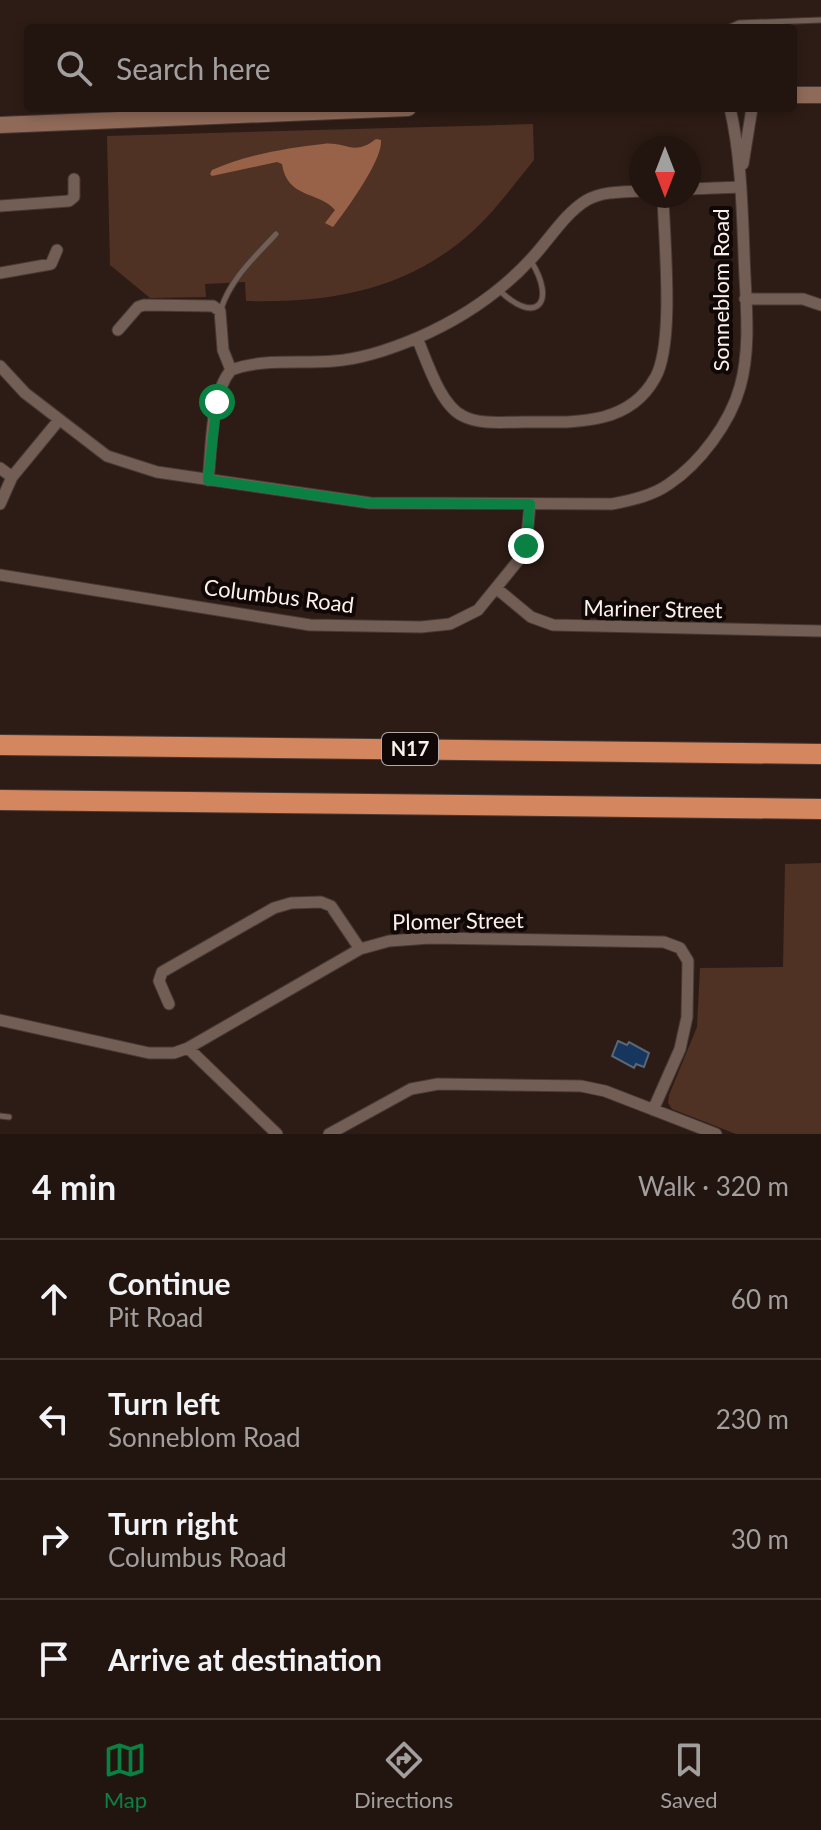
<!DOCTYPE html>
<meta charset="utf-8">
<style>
:root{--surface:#221510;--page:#2a1e19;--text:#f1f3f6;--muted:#a29f9f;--line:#3f3430;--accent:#0b8043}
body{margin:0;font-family:Lato,sans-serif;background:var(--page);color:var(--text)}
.compass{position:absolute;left:629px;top:136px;width:72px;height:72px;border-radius:50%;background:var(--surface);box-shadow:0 4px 12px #0003;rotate:180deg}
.stop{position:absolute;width:24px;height:24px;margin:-18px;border:6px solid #0b8043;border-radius:50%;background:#fff}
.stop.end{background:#0b8043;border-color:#fff;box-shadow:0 2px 8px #0008}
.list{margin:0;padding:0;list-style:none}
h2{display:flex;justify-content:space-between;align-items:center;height:104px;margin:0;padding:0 32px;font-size:34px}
h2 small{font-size:26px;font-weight:400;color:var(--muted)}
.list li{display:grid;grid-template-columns:52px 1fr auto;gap:24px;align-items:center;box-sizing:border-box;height:120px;padding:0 32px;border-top:2px solid var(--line)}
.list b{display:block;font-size:30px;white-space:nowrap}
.list p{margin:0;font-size:26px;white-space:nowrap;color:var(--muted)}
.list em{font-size:26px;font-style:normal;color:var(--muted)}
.icon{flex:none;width:44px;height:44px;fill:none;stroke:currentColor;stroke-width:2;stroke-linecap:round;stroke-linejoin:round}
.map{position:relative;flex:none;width:821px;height:1134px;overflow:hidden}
.search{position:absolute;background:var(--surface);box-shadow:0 4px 12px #0003;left:24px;right:24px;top:24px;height:88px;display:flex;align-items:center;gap:20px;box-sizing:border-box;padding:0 28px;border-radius:8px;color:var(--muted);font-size:30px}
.sheet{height:584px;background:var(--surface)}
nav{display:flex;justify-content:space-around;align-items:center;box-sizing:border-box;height:112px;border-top:2px solid var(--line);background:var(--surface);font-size:22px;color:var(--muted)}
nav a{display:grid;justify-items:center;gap:4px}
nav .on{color:var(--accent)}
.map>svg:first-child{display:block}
</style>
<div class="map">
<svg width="821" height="1134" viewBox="0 0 821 1134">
<rect width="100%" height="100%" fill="#2d1c15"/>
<path fill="#4f3224" d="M533,124l1,36c-19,23 -38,50 -60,70 -65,60 -142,73 -228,71l-1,-19 -40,2 1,13 -56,1 -40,-33 -3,-129z
M821,863v271h-85l-64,-25 -4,-6 1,-8 28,-68 3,-59 83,-1 2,-103z"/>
<path fill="#976248" d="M376,139l5,1c2,20 -35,70 -48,87l-8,-4 10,-13c-16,-19 -48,-11 -53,-46l-5,-2 -65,14 -2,-2 2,-4c33,-15 75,-22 111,-26 23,-3 30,13 53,-5z"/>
<path fill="#16365e" stroke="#5b6777" stroke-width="2" d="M618,1041l9,4 2,-3 20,11 -5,14 -8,-3 -2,4 -22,-12z"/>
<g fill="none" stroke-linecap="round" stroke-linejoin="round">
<defs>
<path id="lane" d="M728,28l11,-5 82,-3
M499,290c37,36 58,13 32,-29
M221,309c10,-31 34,-52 55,-75
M0,1116l9,1"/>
<path id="street" d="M743,164l9,-56
M689,189l52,-2
M0,206l69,-5 5,-4v-18
M0,273l51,-9 6,-14
M745,299h58l18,6
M118,330l20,-23 6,-2 69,1 7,5 3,39 8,20
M417,338c10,23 23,67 46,78 17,9 42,6 61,6 48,0 104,5 131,-44 20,-34 9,-139 8,-182
M0,366l25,27 82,63 50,16 213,31 242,1c20,-4 40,-8 57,-20 31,-21 61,-61 71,-97 12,-42 5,-91 4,-134 -2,-48 -3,-97 -14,-145
M231,370c32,-12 69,-6 103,-9 29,-2 57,-12 83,-23 44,-19 83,-45 115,-80 17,-18 33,-45 55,-58 16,-9 36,-8 54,-9
M0,468l12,9
M208,480c4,-32 2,-85 23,-110
M0,504l12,-27 47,-57
M0,575l310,50 111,2 29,-3 28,-14 39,-48 9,-16 4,-42
M496,588l35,29 22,8 268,6
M169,1004l-10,-23 3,-9 112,-64 17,-5 30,-1 10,4 29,43
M0,1020l149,33h25l14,-5 172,-99 29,-8 41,-3 234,4 16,6 8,13 -1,56 -7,32 -27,61
M188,1048l89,86
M329,1134l82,-45 27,-5 143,2 24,5 111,43"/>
<path id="secondary" d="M793,95h28
M0,125l408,-17"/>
<path id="highway" d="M0,745l821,9
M0,800l821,9"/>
</defs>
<use href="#lane" stroke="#473935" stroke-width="7"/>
<use href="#street" stroke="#473935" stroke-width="13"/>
<use href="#secondary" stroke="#473935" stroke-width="18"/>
<use href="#highway" stroke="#473935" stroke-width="22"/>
<use href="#lane" stroke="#725e55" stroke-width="5"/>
<use href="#street" stroke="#725e55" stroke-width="11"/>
<use href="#secondary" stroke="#8f6a58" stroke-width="16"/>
<use href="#highway" stroke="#d4865f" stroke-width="20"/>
</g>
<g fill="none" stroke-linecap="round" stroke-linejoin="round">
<path stroke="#0b8043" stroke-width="10" d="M217,402l-9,78 162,23 160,1 -4,42"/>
</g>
<g text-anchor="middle" stroke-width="8" stroke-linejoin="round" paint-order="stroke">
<rect fill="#100806" stroke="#b5aaa6" stroke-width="2" x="382" y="733" width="56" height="32" rx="6"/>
<g font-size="20" font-weight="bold" fill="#fcf0eb">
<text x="410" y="756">N17</text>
</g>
<g font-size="22" fill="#fcf0eb" stroke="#100806">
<text transform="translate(721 290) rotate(-90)" y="8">Sonneblom Road</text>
<text transform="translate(279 596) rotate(7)" y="8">Columbus Road</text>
<text transform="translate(653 609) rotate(1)" y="8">Mariner Street</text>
<text transform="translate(458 921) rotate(-1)" y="8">Plomer Street</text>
</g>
</g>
</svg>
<svg class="compass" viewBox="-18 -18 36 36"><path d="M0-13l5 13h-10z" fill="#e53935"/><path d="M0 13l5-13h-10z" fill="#a29f9f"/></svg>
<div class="stop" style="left:217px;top:402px"></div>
<div class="stop end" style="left:526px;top:546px"></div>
<div class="search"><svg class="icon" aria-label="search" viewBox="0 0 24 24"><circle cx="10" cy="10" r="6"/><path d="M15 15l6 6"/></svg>Search here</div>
</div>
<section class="sheet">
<h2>4 min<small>Walk · 320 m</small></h2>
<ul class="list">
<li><svg class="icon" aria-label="ahead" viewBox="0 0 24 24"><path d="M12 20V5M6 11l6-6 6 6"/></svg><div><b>Continue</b><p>Pit Road</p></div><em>60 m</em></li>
<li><svg class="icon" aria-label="left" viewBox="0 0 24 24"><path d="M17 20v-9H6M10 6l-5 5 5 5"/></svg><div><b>Turn left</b><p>Sonneblom Road</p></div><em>230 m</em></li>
<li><svg class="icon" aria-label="right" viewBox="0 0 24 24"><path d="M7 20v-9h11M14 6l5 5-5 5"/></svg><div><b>Turn right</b><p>Columbus Road</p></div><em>30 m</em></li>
<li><svg class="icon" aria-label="arrive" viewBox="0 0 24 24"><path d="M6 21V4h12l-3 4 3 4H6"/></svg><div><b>Arrive at destination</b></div></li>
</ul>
</section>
<nav>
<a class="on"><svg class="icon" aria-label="map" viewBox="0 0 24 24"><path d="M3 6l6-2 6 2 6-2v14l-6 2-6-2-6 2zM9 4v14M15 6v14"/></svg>Map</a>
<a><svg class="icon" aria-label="directions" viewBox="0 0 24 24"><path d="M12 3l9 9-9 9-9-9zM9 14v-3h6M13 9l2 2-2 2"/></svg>Directions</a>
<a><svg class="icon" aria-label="saved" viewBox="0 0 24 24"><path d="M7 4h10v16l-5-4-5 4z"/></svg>Saved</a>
</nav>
